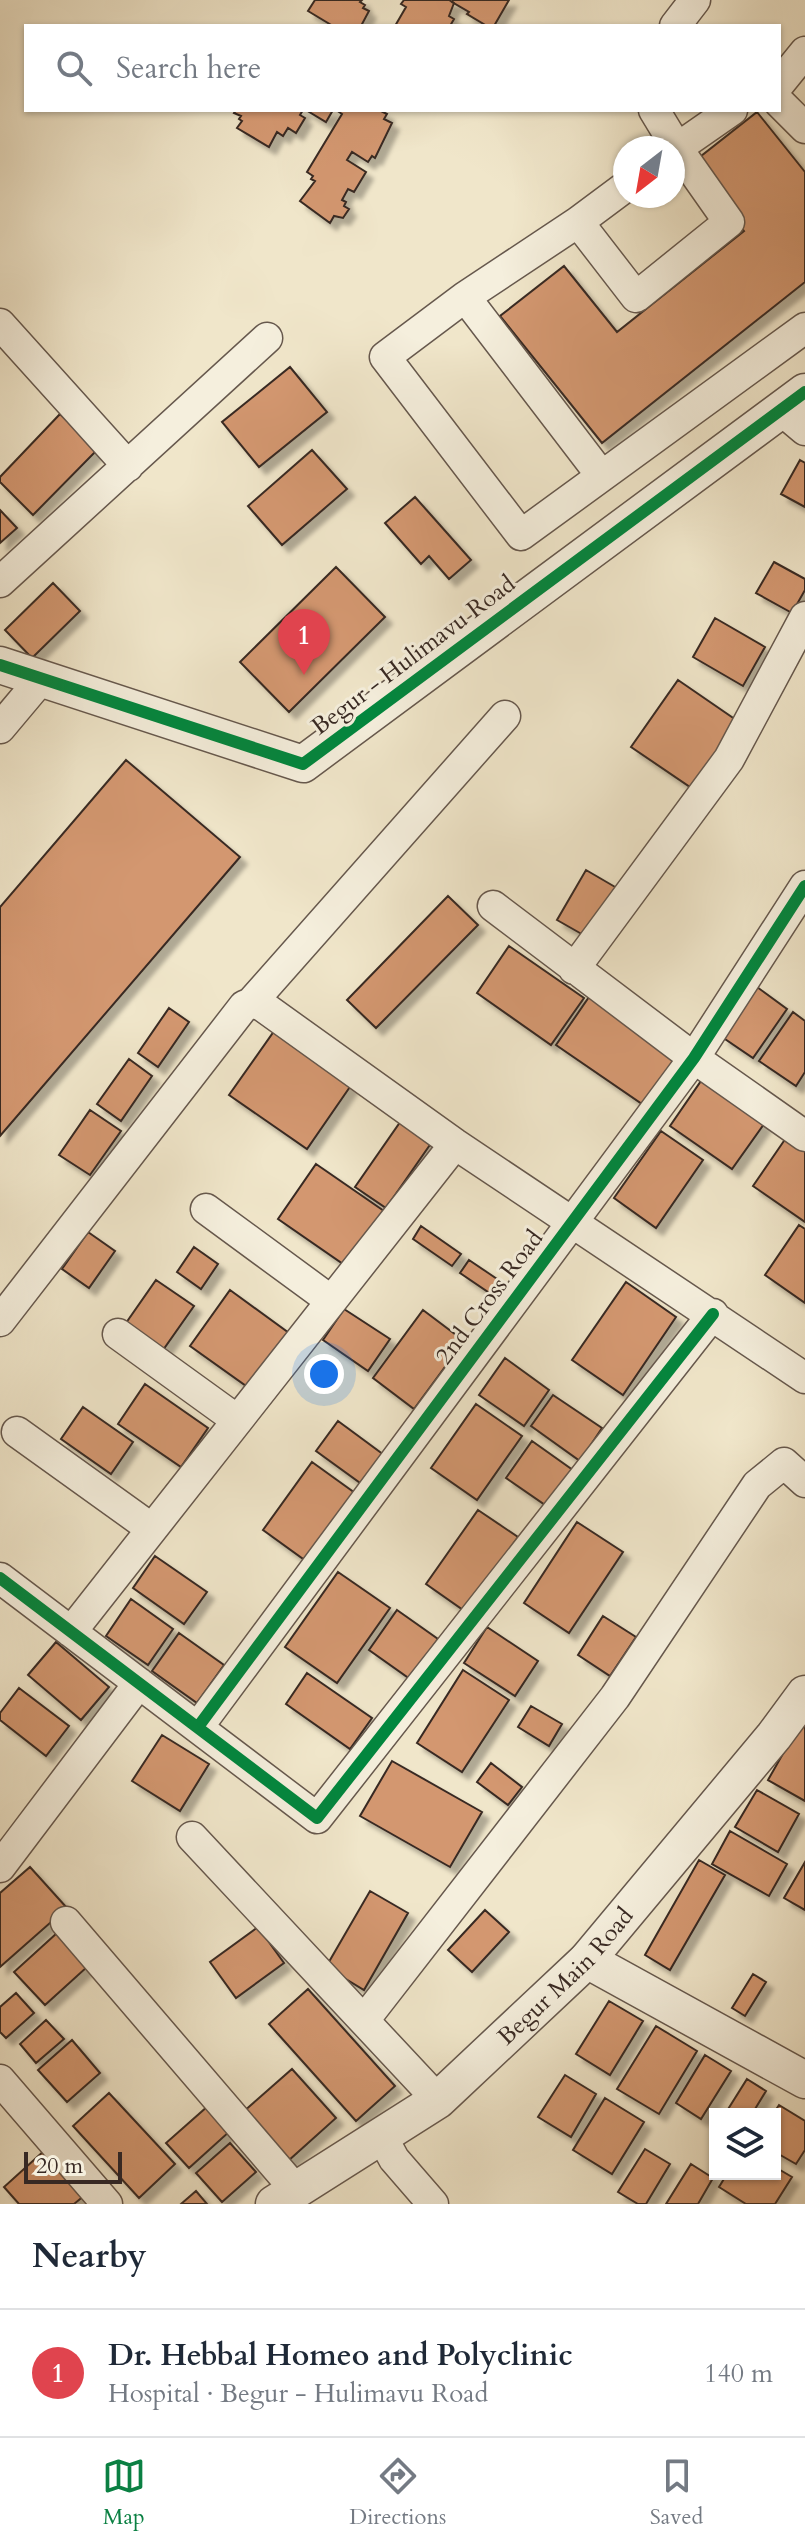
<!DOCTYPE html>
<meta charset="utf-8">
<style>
:root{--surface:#fff;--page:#f2f2f3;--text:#1f2937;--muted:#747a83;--line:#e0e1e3;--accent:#0b8043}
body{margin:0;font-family:Cardo,serif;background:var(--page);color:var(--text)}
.controls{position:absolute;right:24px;bottom:24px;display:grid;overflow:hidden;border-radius:0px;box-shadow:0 2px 6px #0004}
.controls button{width:72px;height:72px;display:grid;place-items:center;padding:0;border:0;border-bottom:2px solid var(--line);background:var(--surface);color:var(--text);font:40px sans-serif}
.compass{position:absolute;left:613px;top:136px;width:72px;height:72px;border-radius:50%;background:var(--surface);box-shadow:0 2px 6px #0004;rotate:211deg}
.scale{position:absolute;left:24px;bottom:20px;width:98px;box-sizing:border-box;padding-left:8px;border:4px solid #382923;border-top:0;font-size:22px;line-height:28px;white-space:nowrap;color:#382923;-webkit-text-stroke:6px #f5efdd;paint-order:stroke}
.you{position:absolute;left:324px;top:1374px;width:28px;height:28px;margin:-20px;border:6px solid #fff;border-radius:50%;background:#1a73e8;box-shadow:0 0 0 12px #1a73e833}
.badge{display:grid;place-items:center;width:52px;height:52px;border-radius:50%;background:var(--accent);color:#fff;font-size:26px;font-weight:700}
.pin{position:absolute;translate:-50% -66px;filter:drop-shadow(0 2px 4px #0008)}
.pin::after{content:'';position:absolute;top:42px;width:28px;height:24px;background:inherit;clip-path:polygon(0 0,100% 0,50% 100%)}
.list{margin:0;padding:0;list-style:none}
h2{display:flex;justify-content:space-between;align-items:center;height:104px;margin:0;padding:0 32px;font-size:34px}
h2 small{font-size:26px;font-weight:400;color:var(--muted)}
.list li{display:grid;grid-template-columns:52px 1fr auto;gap:24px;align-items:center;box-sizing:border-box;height:128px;padding:0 32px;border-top:2px solid var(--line)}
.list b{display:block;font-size:30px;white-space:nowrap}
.list p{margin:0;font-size:26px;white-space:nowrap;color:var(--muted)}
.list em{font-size:26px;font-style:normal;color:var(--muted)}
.icon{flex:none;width:44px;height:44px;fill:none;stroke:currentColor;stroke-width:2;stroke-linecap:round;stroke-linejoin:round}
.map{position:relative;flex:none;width:805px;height:2204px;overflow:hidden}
.search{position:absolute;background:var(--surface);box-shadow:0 2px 6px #0004;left:24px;right:24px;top:24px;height:88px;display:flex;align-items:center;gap:20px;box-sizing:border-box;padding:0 28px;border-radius:0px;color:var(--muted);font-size:30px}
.sheet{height:232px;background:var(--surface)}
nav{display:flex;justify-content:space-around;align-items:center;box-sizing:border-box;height:112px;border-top:2px solid var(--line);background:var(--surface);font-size:22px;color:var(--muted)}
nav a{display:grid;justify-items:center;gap:4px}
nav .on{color:var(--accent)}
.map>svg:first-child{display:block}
</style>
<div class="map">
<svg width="805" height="2204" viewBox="0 0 805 2204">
<defs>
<filter id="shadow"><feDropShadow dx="7" dy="7" stdDeviation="2" flood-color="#0004"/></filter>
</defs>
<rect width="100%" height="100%" fill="#f0e6ca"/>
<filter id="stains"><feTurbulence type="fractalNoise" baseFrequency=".0025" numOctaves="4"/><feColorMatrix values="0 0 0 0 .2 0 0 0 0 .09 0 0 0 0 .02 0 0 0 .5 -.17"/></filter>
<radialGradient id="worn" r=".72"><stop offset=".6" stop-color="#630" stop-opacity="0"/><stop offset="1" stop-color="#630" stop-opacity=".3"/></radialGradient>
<path fill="#d39770" stroke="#382923" stroke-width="2" filter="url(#shadow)" d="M315,0h47l-2,2 5,3 -2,3 6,3 -8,15h-28l-25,-15z
M404,0h45l5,3 -5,13 5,3 -4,7h-55l11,-19 -5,-3z
M453,0h56l-15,26h-7l-20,-12 2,-2 -17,-10z
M236,110h67l-3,5 5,3 -9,15 -8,-5 -5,8 -6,-4 -8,15 -32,-19 5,-7 -3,-2 2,-3 -7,-3z
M306,110h27l-7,12z
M336,110h43l8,4 -3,5 8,4 -17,35 -3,-2 -4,6 -16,-10 -5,8 19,12 -12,20 -6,-3 -6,11 4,2 -2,4 5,3 -6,9 -9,-2 -4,7 -30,-22 15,-20 -4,-2 2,-3 -6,-4 35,-58z
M757,112l48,60v110l-203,161 -102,-127 64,-50 53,66 127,-101 -53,-67z
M290,367l37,45 -68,55 -37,-45z
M60,414l37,36 -64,65 -33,-33v-5z
M312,450l35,39 -65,56 -34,-39z
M800,460l5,3v44l-24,-13z
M415,497l56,63 -22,19 -20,-23 -8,8 -36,-41z
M0,510l17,18 -17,15z
M774,562l31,17v11l-13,23 -36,-20z
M336,567l49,50 -96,95 -49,-50z
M53,583l27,28 -48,47 -27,-28z
M715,618l50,29 -22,39 -50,-29z
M678,680l61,42 -46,67 -62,-42z
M126,760l114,97 -240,279v-229z
M586,870l36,21 -28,50 -37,-21z
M448,896l30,29 -102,103 -29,-28z
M509,946l75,52 -33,47 -74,-52z
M757,987l30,22 -34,49 -31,-21z
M589,997l89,61 -33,48 -89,-61z
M169,1008l20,14 -31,45 -20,-14z
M793,1012l12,9v51l-9,14 -37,-25z
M277,1027l77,54 -47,68 -78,-54z
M129,1059l23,17 -31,45 -24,-17z
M701,1081l63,43 -32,45 -62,-43z
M90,1110l31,21 -31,44 -31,-20z
M403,1118l31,21 -48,69 -31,-21z
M661,1131l42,29 -47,68 -42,-30z
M788,1135l17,11v76l-52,-36z
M316,1164l68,47 -38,55 -68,-47z
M799,1225l6,4v74l-40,-28z
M421,1226l40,28 -9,12 -39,-27z
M88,1232l27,19 -26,37 -27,-19z
M194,1247l24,17 -17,25 -24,-17z
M469,1260l34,23 -9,13 -34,-23z
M156,1280l38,26 -31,44 -37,-27z
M626,1282l50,35 -53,78 -51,-35z
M230,1290l59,43 -40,55 -59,-42z
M344,1309l46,30 -22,32 -45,-31z
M423,1310l41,31 -50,68 -41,-31z
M505,1358l44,32 -25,36 -45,-31z
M145,1384l63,44 -27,39 -63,-43z
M553,1395l49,33 -22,33 -49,-35z
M476,1404l46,32 -45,64 -46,-32z
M83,1407l50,35 -22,32 -50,-35z
M338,1421l46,34 -21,30 -47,-34z
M532,1441l45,32 -26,36 -45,-31z
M312,1462l43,31 -49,68 -43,-31z
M478,1510l40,27 -52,75 -40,-28z
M577,1522l46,30 -54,81 -45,-30z
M155,1556l52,36 -23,32 -51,-36z
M338,1572l52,36 -53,75 -52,-36z
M131,1599l42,30 -25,36 -42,-29z
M397,1610l41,29 -28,40 -41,-29z
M603,1616l33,21 -26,39 -32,-21z
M487,1627l51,34 -23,35 -51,-33z
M179,1633l45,32 -27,38 -45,-32z
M56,1642l53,45 -28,33 -53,-45z
M463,1670l46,30 -47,72 -45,-29z
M307,1673l65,45 -22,31 -64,-45z
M19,1688l50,38 -23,30 -46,-36v-7z
M531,1706l31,18 -13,22 -31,-19z
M805,1715v86l-37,-21z
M162,1735l47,29 -29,47 -48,-30z
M392,1761l90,51 -32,55 -90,-51z
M491,1763l31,24 -14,18 -31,-23z
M757,1790l42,24 -21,38 -43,-25z
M730,1831l57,33 -18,32 -57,-32z
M699,1860l26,15 -55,95 -25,-15z
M805,1862v48l-21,-12z
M30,1867l37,41 -67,59v-74z
M370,1891l38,22 -44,77 -38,-23z
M485,1910l24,22 -37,40 -24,-22z
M258,1927l26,36 -48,35 -26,-36z
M57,1933l30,34 -42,38 -31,-33z
M753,1974l13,8 -21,34 -13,-8z
M308,1989l87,97 -39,35 -87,-97z
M16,1993l18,20 -28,25 -6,-6v-25z
M609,2001l34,20 -33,54 -34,-21z
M46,2020l18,19 -28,24 -16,-19z
M656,2026l41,25 -38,63 -42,-25z
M72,2040l28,33 -33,29 -29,-32z
M705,2055l26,16 -30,48 -25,-16z
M292,2069l44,49 -48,43 -45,-49z
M565,2075l31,19 -25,43 -33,-20z
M747,2079l19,12 -14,23h-27z
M109,2093l66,71 -36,34 -66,-72z
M605,2098l39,24 -32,52 -39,-24z
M779,2105l26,16v29l-9,14 -21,-12 -2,-38z
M208,2106l22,25 -41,37 -23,-25z
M230,2143l26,29 -34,30 -26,-29z
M645,2149l25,15 -24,40h-8l-20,-12z
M45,2150l40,45 -11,9h-55l-15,-17z
M691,2164l22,14 -15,26h-32z
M775,2167l17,10 -17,27h-29l-27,-17 8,-13h48z
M196,2191l11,13h-26z"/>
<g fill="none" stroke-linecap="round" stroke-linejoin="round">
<defs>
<path id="minor" d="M675,26l20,-26
M779,84l26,-32
M779,102l26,26
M673,151l59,-41
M625,187l-47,35 -113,75 -80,60 136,178 284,-207
M578,222l58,75 93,-75 -52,-74 -23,-38
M465,297l136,178
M0,324l128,142
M780,409l25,21
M0,582l267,-244
M0,728l42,-50
M493,906l201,152 111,78
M574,969l155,-210 76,-142
M251,1003l10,2 194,139 350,234
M206,1209l124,91
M0,1321l244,-315 7,-3 254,-287
M118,1334l119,86
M17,1432l135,97
M0,1578l317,240 396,-504
M71,1632l384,-488
M198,1727l496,-669 111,-172
M192,1837l246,263
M0,1867l139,-184
M66,1922l229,267
M365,2019l250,-322 142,-212 27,-22 21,19
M0,2080l107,124
M381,2135l13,24 39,45"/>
<g id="tertiary">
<path d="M0,665l303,99 502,-372"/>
<path d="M587,1960l218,120"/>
<path id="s1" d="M274,2204l164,-104 149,-140 187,-224 31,-42"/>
</g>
</defs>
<use href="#minor" stroke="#66584d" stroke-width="33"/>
<use href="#tertiary" stroke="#66584d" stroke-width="39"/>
<use href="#minor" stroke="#f5efdd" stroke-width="30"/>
<use href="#tertiary" stroke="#f5efdd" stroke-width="36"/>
<defs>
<path id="cycleway" d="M0,665l303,99 502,-372
M0,1578l317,240 396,-504
M198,1727l496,-669 111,-172"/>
</defs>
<use href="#cycleway" stroke="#f5efdd" stroke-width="17"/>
<use href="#cycleway" stroke="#00873e" stroke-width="12"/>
</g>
<g text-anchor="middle" stroke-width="6" stroke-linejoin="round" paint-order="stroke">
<g font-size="24" fill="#382923" stroke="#f5efdd">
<text transform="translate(413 655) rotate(-37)" y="8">Begur - Hulimavu Road</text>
<text transform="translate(489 1297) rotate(-53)" y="8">2nd Cross Road</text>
<text dy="8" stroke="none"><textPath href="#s1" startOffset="372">Begur Main Road</textPath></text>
</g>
</g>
<rect width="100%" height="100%" filter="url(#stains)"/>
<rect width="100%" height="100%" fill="url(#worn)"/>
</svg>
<div class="controls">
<button><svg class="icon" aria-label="layers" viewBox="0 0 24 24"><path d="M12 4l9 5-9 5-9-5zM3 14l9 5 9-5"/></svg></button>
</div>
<svg class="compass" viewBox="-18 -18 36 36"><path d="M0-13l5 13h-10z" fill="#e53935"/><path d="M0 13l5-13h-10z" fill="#747a83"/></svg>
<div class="scale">20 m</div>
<div class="you"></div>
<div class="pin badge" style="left:304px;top:675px;background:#e0444e">1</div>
<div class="search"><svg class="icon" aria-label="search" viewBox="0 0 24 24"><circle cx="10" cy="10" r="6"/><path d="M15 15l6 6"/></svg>Search here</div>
</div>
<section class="sheet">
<h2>Nearby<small></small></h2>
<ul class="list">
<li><span class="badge" style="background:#e0444e">1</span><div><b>Dr. Hebbal Homeo and Polyclinic</b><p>Hospital · Begur - Hulimavu Road</p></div><em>140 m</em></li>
</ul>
</section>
<nav>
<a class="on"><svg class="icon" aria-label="map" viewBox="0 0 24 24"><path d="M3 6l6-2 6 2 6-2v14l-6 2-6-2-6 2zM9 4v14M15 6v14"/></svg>Map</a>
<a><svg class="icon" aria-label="directions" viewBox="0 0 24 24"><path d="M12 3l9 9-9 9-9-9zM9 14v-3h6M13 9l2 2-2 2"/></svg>Directions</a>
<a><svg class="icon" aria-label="saved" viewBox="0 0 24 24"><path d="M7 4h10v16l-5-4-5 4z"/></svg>Saved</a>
</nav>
